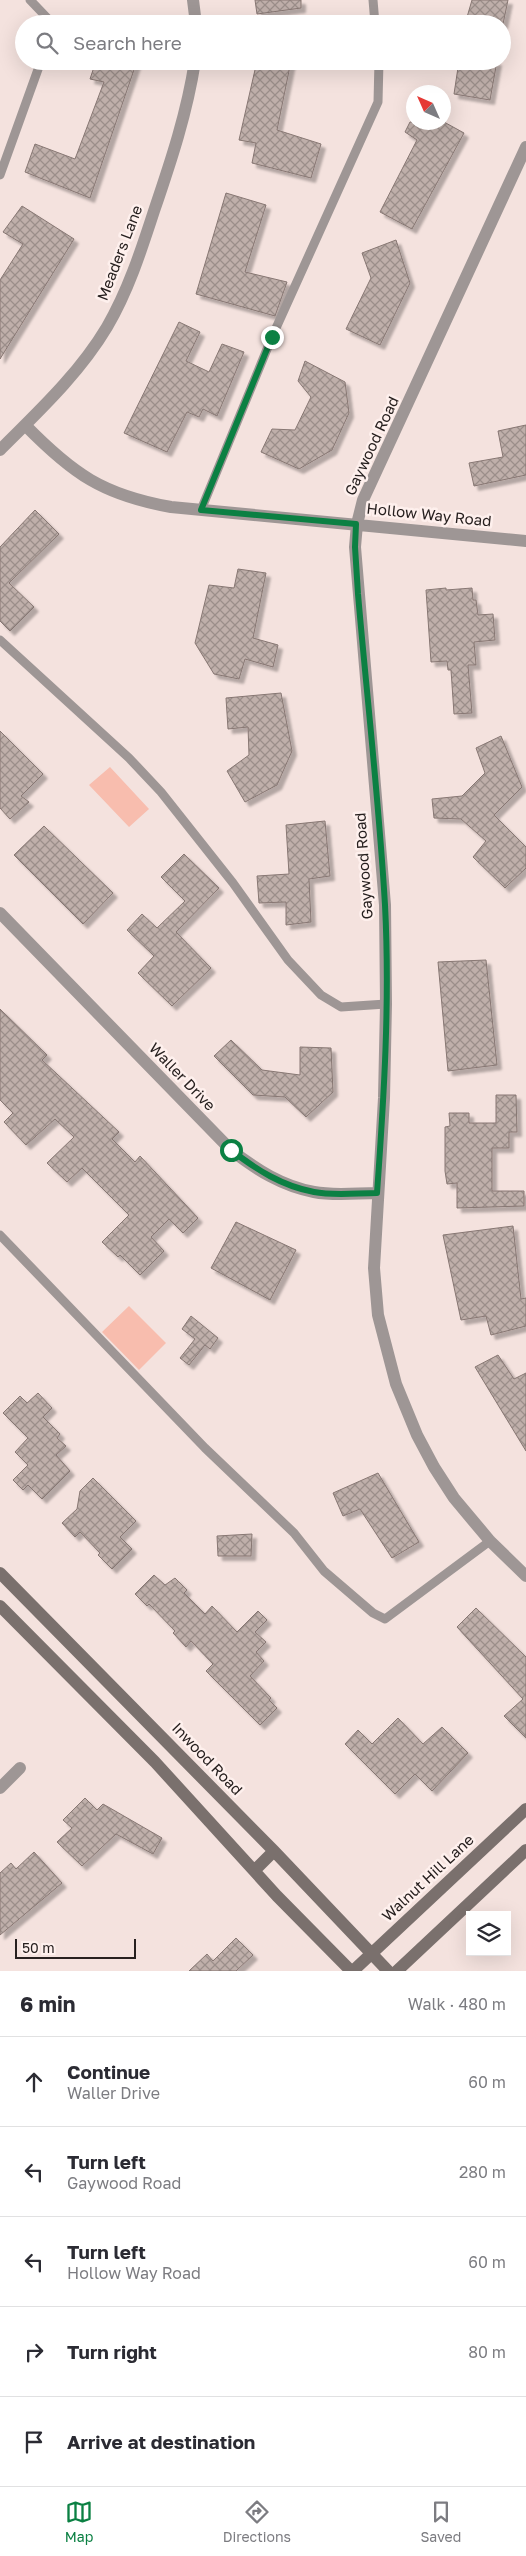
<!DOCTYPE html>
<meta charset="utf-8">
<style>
:root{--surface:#fff;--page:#f7f7f7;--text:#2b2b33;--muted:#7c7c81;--line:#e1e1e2;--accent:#0b8043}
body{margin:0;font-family:"Golos Text",sans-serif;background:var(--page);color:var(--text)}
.controls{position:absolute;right:15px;bottom:15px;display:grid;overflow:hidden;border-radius:0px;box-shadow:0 5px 20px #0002}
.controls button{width:45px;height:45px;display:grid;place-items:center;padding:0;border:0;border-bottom:1px solid var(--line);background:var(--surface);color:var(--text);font:25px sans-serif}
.compass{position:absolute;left:406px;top:85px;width:45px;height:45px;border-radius:50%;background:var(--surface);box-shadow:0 5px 20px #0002;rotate:315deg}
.scale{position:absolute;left:15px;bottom:12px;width:121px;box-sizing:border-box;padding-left:5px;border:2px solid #27201f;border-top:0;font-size:14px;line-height:18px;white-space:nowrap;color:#27201f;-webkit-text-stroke:4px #fef0ed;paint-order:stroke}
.stop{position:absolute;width:15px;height:15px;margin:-11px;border:4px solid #0b8043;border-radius:50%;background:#fff}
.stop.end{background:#0b8043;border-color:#fff;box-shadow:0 1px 5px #0008}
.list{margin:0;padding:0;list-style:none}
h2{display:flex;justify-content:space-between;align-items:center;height:65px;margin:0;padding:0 20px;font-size:21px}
h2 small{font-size:16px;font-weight:400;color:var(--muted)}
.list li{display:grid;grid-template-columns:32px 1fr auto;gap:15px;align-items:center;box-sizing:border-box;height:90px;padding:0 20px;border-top:1px solid var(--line)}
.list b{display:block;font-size:19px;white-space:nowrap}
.list p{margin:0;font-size:16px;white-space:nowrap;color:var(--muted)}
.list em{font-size:16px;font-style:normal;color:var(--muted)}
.icon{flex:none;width:28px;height:28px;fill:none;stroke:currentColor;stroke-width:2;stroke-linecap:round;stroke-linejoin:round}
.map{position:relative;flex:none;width:526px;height:1971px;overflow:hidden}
.search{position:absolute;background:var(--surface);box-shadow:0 5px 20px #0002;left:15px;right:15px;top:15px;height:55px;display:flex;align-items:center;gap:12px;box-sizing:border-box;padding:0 18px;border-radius:28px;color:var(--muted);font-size:19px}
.sheet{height:515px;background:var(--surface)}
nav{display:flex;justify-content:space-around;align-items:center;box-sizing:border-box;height:70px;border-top:1px solid var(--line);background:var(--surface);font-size:14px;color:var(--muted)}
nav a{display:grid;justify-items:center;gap:2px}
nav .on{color:var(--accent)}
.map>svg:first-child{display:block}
</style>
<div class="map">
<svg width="526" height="1971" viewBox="0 0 526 1971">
<defs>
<pattern id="building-cross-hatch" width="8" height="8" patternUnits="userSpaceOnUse" patternTransform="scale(1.25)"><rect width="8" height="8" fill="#bfafaa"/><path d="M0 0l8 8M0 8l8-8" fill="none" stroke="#9b8e8a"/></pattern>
<filter id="shadow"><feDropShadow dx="4.5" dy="4.5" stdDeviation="1" flood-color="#0004"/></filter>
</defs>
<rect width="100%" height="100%" fill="#f4e2de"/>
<path fill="#f8bdae" d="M110,767l39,42 -20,18 -40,-42z
M129,1306l37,37 -27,27 -37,-38z"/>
<path fill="url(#building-cross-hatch)" stroke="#877773" filter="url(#shadow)" d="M255,0h46v8l-44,6z
M472,0h36l-5,24h-38z
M96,61h41l-47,137 -65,-26 10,-28 40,15 29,-77 -14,-3z
M257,61h34l-14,69 44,14 -10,34 -59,-15 4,-20 -17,-3z
M459,61h38l-7,39 -36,-6z
M410,122h34l20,11 -52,96 -32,-17 37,-72 -12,-8z
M226,193l40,12 -21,67 42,10 -12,34 -79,-22z
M22,206l52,33 -74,120v-79l23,-36 -20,-12z
M396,240l14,43 -30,62 -34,-16 25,-51 -9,-25z
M179,322l21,10 -14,29 23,11 13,-28 22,8 -27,64 -14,-7 -4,8 -12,-5 -20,40 -43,-19z
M305,361l40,21 4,31 -17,37 -33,19 -38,-17 11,-23 23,1 16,-33 -13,-16z
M526,425v50l-52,11 -5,-23 34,-6 -5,-26z
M35,510l24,24 -50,49 25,24 -24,24 -10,-10v-74z
M238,569l28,4 -13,65 25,7 -5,22 -28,-8 -6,20 -25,-5 -19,-31 14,-58 25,3z
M446,588v2l26,-2 1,12h3l2,15 15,-1 2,26 -21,2 2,23h-8l4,48 -18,1 -3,-44h-3l-1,-9 -16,1 -5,-72z
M281,693l11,58 -15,34 -32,17 -18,-31 22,-16 -1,-28 -20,2 -2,-31z
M0,731l43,43 -22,22 8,6 -19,17 -10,-11z
M501,736l21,51 -28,28 32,32v21l-21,20 -32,-31 13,-16 -25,-22 -27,-1 -2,-19 30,-3 23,-23 -9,-25z
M325,821l5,55 -21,3 2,43 -25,3v-23l-27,1 -2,-27 32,-2 -3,-49z
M44,826l69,67 -30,31 -69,-69z
M184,854l35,34 -43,44 35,36 -39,38 -34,-33 16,-17 -27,-26 15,-16 15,14 28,-27 -24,-24z
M486,960l11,105 -49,6 -10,-109z
M0,1009l47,46 -5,5 77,72 -7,7 23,23 5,-6 58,62 -15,15 -14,-14 -18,18 13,14 -24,24 -20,-20 -2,2 -16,-15 27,-27 -47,-47 -15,14 -20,-19 27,-26 -19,-18 -29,26 -22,-23 9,-9 -13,-13z
M231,1040l31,30 38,5v-28l31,1 2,44 -27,25 -21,-20 -32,-2 -39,-39z
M496,1095h20l1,37h-8v16h-17v43h32v15l-67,2v-25l-10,1 -2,-13v-44l5,-1 -1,-13h20v10h27z
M236,1222l60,28 -26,50 -59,-32z
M513,1226l8,73 5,-1v28l-35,9 -5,-19 -25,4 -18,-85z
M191,1316l27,22 -8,11 -5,-4 -16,20 -9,-7 15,-19 -13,-10z
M498,1355l16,24 12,-6v78l-51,-84z
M38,1393l14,15 -9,9 17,17 -3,4 9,8 -10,9 14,16 -28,28 -14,-14 -5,5 -10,-10 15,-15 -13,-13 13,-14 -25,-25 17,-17 7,7z
M378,1473l41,69 -27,16 -32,-49 -17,7 -10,-23z
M93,1478l43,43 -16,16 12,12 -20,20 -14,-14 2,-2 -20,-21 -5,5 -13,-14 15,-14 3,-18z
M252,1534l-1,22h-33l-1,-20z
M154,1575l11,10 10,-7 12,12 -3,3 21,21 7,-8 25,26 21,-21 9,9 -12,12 11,10 -10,10 8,9 -14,15 21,22 -2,2 8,8 -17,17 -54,-54 7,-7 -22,-23 -5,6 -13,-14 2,-2 -26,-27 -2,2 -12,-12z
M476,1608l50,49v81l-22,-22 19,-17 -66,-72z
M398,1718l25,26 19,-17 26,26 -36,38 -17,-17 -20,20 -50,-50 13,-14 14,14z
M85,1798l12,12 6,-6 59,34 -9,16 -37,-20 -34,32 -25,-24 15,-14 -9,-8z
M34,1852l28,31 -62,52v-62l11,-10 5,6z
M236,1938l17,17 -17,16h-47l18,-17 6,7z"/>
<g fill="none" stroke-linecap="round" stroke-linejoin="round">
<path stroke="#9e9695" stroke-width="9" d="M30,0l23,24
M373,0l2,24
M0,175l41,-114
M201,510l71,-173 106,-235 1,-41
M0,640l129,118 32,34 72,91 55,77 33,35 20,12 45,-3
M0,1235l205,213 89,85 30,38 49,42 12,6 105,-78"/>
<path stroke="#9e9695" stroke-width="12" d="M193,0l3,24
M526,147l-163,353 -6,24 -2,23 30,358 1,99 -2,94 -10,170 4,47 18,69 21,51 17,32 20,31 36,43 36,35
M25,425c48,49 78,70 146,82l355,34
M0,450c38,-38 79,-76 107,-123 21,-36 34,-76 47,-116 17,-50 33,-98 41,-150
M0,913l231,237c26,20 51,36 83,42 20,4 43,1 63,1
M0,1788l20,-20"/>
<path stroke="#7a706d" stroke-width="12" d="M0,1573l274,278 114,120
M0,1606l155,156 122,134 74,75
M255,1870l19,-19
M353,1971l173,-162
M397,1971l129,-121"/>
</g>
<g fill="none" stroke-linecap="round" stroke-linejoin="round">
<path stroke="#0b8043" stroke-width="6" d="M231,1150c26,20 51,36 83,42 20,4 43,1 63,1 7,-96 13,-192 8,-288 -6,-104 -18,-207 -27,-311l-3,-47 1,-23 -155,-14 71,-173"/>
</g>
<g text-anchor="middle" stroke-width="5" stroke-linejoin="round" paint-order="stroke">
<g font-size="15" fill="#27201f" stroke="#fef0ed">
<text transform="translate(120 253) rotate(-69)" y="5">Meaders Lane</text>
<text transform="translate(372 446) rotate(-65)" y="5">Gaywood Road</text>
<text transform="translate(429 515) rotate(6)" y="5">Hollow Way Road</text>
<text transform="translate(364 866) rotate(-94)" y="5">Gaywood Road</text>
<text transform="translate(182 1077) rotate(46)" y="5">Waller Drive</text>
<text transform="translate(207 1759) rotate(46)" y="5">Inwood Road</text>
<text transform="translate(428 1878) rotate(-43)" y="5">Walnut Hill Lane</text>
</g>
</g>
</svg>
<div class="controls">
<button><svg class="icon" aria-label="layers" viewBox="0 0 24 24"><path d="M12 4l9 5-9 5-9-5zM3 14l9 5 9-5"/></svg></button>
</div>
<svg class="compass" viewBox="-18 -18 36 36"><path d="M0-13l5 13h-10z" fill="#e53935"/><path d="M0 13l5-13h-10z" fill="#7c7c81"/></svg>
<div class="scale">50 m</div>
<div class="stop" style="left:231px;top:1150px"></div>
<div class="stop end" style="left:272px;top:337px"></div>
<div class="search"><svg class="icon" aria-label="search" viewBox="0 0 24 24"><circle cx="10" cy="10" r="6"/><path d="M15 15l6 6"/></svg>Search here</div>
</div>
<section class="sheet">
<h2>6 min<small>Walk · 480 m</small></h2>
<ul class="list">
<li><svg class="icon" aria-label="ahead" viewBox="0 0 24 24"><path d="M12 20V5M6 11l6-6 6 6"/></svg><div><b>Continue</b><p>Waller Drive</p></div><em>60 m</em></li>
<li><svg class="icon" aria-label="left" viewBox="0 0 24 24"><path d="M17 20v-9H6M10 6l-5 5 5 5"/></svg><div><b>Turn left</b><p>Gaywood Road</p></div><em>280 m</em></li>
<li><svg class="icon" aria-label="left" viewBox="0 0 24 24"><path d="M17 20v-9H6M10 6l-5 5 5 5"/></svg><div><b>Turn left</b><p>Hollow Way Road</p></div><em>60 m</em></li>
<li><svg class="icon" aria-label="right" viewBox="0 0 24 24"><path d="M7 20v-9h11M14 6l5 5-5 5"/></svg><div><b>Turn right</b></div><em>80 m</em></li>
<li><svg class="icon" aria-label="arrive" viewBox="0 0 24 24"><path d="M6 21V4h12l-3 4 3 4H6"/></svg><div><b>Arrive at destination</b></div></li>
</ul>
</section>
<nav>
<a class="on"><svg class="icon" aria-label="map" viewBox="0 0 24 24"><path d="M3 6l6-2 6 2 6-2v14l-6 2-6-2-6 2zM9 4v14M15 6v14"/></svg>Map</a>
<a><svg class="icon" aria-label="directions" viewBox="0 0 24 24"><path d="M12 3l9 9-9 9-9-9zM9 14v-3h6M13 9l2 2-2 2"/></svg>Directions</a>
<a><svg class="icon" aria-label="saved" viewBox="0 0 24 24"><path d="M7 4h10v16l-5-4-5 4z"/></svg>Saved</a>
</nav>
